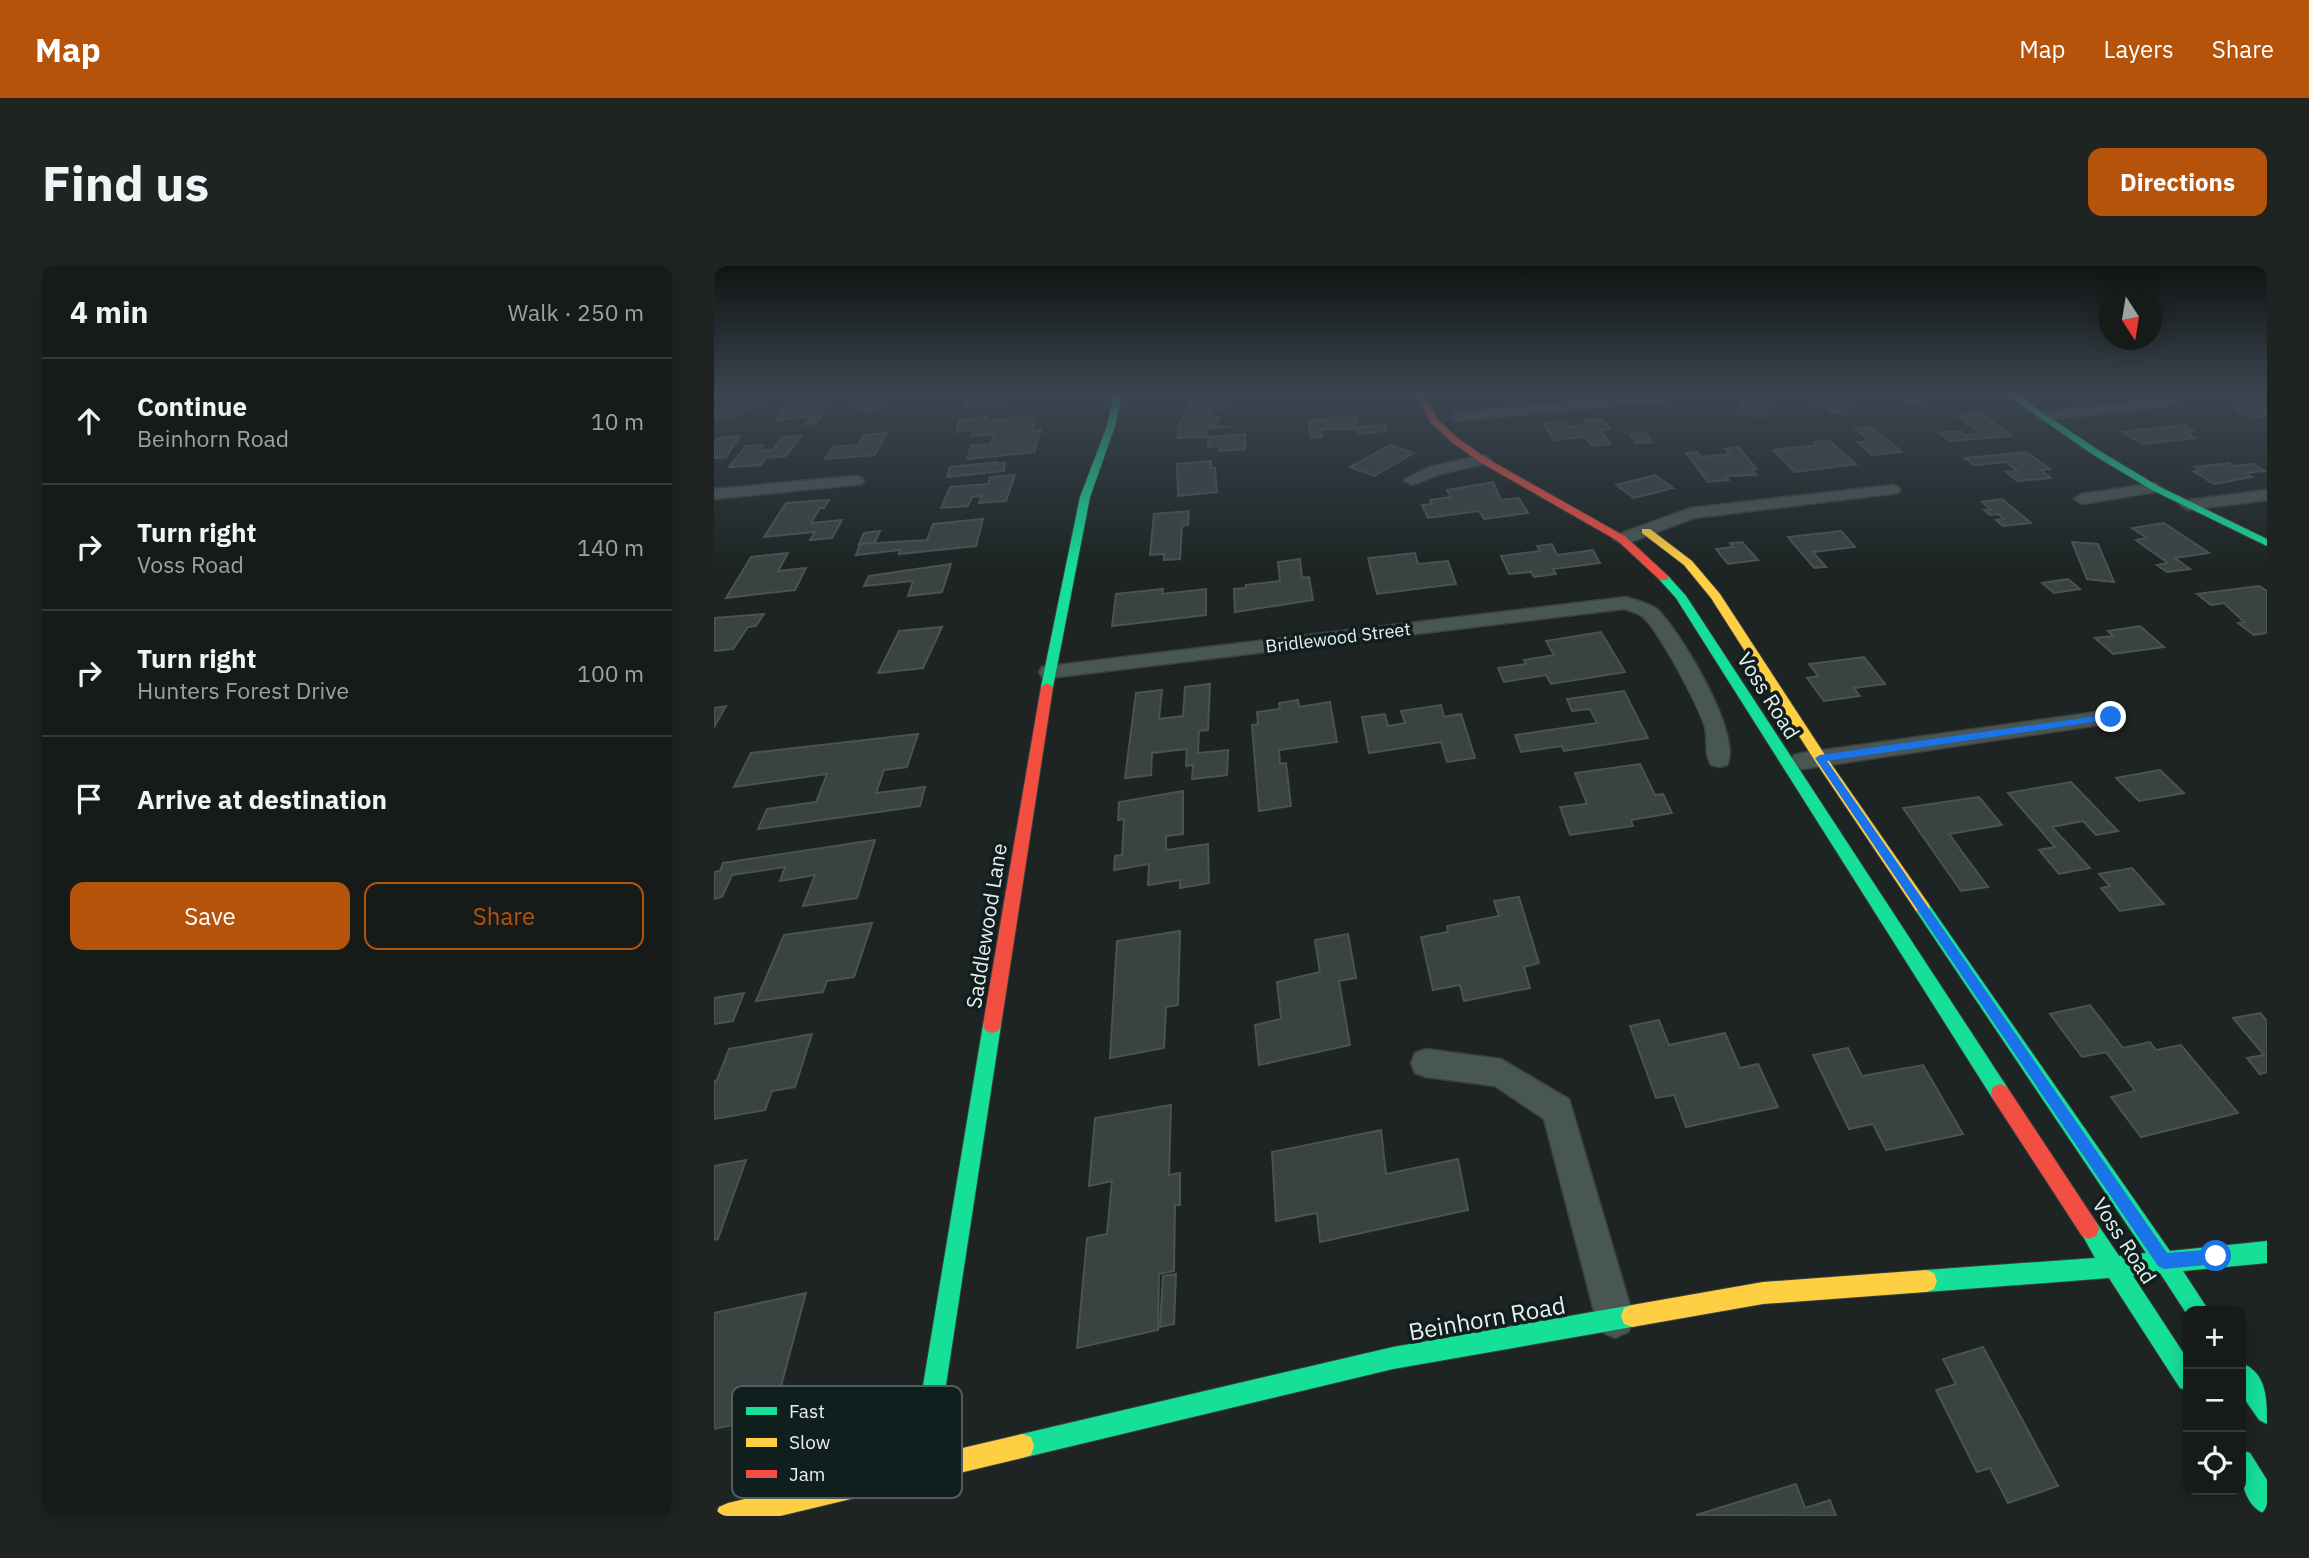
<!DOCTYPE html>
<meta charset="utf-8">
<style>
:root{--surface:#161b1a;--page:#1f2423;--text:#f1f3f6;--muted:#9ea1a2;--line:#353939;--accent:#b45309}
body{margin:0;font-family:"IBM Plex Sans",sans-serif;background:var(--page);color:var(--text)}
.controls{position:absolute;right:21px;bottom:21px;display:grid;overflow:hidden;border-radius:14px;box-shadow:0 4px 18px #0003}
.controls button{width:63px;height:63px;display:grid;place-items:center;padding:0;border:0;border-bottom:2px solid var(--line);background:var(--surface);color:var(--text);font:35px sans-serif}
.compass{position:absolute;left:1385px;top:21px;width:63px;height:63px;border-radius:50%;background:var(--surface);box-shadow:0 4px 18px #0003;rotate:168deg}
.stop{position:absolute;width:21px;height:21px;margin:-16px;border:5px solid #1a73e8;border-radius:50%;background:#fff}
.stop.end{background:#1a73e8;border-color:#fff;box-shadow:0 2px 7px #0008}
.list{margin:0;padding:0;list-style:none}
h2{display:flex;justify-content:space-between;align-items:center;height:91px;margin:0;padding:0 28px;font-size:30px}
h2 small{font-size:23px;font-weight:400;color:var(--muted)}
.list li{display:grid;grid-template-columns:46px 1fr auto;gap:21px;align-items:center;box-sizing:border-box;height:126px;padding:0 28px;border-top:2px solid var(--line)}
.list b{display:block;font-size:26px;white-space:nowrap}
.list p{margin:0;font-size:23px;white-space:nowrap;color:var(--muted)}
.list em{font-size:23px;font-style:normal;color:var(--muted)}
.actions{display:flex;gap:14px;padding:21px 28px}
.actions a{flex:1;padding:16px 0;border:2px solid var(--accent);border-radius:14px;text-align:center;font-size:24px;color:var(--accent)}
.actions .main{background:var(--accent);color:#fff}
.icon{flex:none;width:38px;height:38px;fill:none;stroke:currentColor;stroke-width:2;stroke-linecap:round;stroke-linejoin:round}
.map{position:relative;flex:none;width:1553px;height:1250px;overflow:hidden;border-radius:14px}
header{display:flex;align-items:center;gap:42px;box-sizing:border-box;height:98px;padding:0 35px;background:var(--accent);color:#fff}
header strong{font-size:33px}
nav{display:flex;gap:38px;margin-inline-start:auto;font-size:24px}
.intro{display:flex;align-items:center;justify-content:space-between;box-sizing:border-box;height:168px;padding:0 42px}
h1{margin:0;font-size:49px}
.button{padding:18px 32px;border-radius:14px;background:var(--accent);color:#fff;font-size:24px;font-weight:700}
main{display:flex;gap:42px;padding:0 42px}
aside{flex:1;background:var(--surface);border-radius:14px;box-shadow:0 4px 18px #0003}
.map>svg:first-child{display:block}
</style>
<header>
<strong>Map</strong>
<nav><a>Map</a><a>Layers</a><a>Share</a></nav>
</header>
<div class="intro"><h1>Find us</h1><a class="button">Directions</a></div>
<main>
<aside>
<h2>4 min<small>Walk · 250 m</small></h2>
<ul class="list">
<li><svg class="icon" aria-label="ahead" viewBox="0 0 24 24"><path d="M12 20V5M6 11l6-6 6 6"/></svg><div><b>Continue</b><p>Beinhorn Road</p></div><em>10 m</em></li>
<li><svg class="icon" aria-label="right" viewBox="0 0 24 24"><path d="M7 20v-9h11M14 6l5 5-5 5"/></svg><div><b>Turn right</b><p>Voss Road</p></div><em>140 m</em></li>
<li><svg class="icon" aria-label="right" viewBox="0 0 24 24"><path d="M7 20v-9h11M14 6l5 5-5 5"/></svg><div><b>Turn right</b><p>Hunters Forest Drive</p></div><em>100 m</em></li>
<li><svg class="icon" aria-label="arrive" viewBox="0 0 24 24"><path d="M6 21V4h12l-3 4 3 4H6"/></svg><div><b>Arrive at destination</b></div></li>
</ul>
<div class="actions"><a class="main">Save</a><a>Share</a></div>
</aside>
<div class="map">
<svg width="1553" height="1250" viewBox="0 0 1553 1250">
<rect width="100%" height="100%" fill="#1d2423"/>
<path fill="#384342" stroke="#4b5251" stroke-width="2" d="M140,128h35l-12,4 9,8 -21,6 -14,-15z
M267,128h25l-5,11 -37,3 3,-6h10z
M1106,128l24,1 -2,4 8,1 -5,9h4l-3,5 -18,-3 2,-4 -17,-4z
M1183,128h39l6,4 -35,4z
M19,132l30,4 -34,17 -15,-2v-4l17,-8 -9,-2z
M495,132h18l-4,10h-11l-4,9h12l-3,7 -10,2 24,1 -23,1 -2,9 -29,1 3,-8h-3l13,-29h18z
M1030,134l25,4 -6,13 -25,-4z
M1553,138v12l-17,2 -15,-9h7l-5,-3z
M114,139l-12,18 -10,1 5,-7 -35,3 9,-12z
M1266,147l32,23 -63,5 -10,-8 21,-2 5,4 15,-2 -24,-18z
M322,150l-3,15 8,-1 -7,22 -67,7 4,-13 20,-2 3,-10 -22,2 1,-6 -17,2 3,-12 29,-3 -1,4z
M641,151l2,10 28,-2 2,6 -29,3 -1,-5h-36l1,8 -11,1 -3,-18z
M888,153l8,10 -10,1 10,14 -18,2 -7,-9 -31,3 -11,-17 21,-2 4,6 20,-2 -3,-5z
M1470,159l9,6 -8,1 11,6 -54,6 -20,-12z
M1157,161l31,25 -30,3 -15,-13 13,-1 -15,-12z
M931,166l7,10 -16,1 -6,-9z
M173,167l-12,22 -50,4 8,-12 25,-2 6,-10z
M531,168v15l-26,2 1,-5 -12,1 1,-10z
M26,170l-14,21 -12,1v-16l7,-4z
M87,170l-15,20 -20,2 -5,7 -32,2 17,-21 17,-1 -4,6 14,-1 9,-13z
M1114,174l28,24 -61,8 -22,-22 44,-5 -3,-3z
M676,179l24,8 -40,23 -24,-9z
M1024,181l19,22 -5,1 4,5 -30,1 3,4 -21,2 -22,-29 11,-1 4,5 29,-3 -5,-5z
M1313,186l23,17 -9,1 10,8 -34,3 -11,-9 11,-1 -11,-9 -32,3 -9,-7z
M497,195v7h4l2,24 -39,4 -1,-32z
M283,196v2l8,-1 -1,8 -57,6 3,-10z
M1514,197l6,3 19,-2 12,7 -20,2 7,4 -38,7 -21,-13 7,-1 -5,-3z
M301,209l-9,26 -27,2 3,-7 -10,1 -4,9 -27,2 9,-21 38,-3 2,-7z
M941,209l18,13 -39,10 -18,-13z
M779,216l8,18 18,-2 9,15 -44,6 -5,-8 -51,7 -6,-13 10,-1 -2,-4 21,-3 -4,-7z
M1288,233l29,24 -28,3 -7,-6 8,-1 -6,-5 -8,1 -6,-5h7l-9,-8z
M115,234l-5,8h-4l-9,15 31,-3 -10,18 -22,2 5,-8 -51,5 22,-34z
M475,245l-1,14 -6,1 -2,33 -16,1v-6l-14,1 4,-41z
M269,253l-7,27 -77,8 1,-4 -44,5 4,-11 67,-4 6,-16z
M1450,257l45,30 -34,5 15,11 -23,3 -10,-7 11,-2 -32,-23 11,-2 -15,-10z
M166,265l-5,11 -16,2 5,-11z
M1127,265l14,16 -42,5 13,15 -12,1 -26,-31z
M1028,276l16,18 -30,4 -12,-15 17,-2 -3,-4z
M1358,276l26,2 16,38 -27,-3z
M838,278l5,11 36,-5 7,13 -47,6 3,5 -22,3 -3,-5 -22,2 -8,-18 39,-5 -3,-5z
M74,287l-10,18 28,-3 -11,22 -69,8 25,-41z
M701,287l3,11 30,-3 8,23 -79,10 -9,-36z
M586,293l2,19 7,-1 4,23 -78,12 -1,-23 12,-1v-3l34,-4 -2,-19z
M237,298l-9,28 -34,4 5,-15 -49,5 5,-10z
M1354,313l12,10 -26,4 -12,-10z
M1545,320l8,5v42l-13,2 -16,-12 6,-1 -20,-19 -13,2 -14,-11z
M449,323l-1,5 44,-5v26l-94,11 4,-32z
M50,348l-8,12 -8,1 -15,22 -19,2 1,-33z
M1426,360l24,21 -51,7 -18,-16 18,-2 -5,-5z
M228,361l-19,41 -45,5 21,-42z
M887,366l24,40 -74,12 -5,-9 -42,7 -6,-14 28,-4 -2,-4 30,-5 -8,-14z
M1150,391l21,27 -31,4 6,8 -36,5 -17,-23 11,-2 -9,-12z
M496,418l-2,46 -9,1 -1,22 30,-3 -1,25 -35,4 1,-14 -7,1 1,-17 -35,4 -1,22 -26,3 11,-85 26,-3 -3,29 24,-3 2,-29z
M910,425l24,47 -84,13 -2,-5 -41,6 -6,-17 82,-12 -7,-14 -18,2 -5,-12z
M584,434l1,7 31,-5 7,40 -58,8 1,14 6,-1 5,43 -32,5 -7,-86 6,-1 -1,-12 23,-3 -1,-6z
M727,439l3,12 17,-3 14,44 -28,4 -6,-20 -72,11 -7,-36 23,-3 3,12 17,-3 -4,-12z
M12,440l-12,21v-19z
M204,468l-11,33 -23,3 -8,23 49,-6 -5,19 -162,23 9,-20 49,-7 11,-28 -93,13 17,-34z
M926,498l15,31 8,-1 9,19 -41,7 2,6 -63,9 -10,-28 27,-3 -12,-31z
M1446,504l24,23 -45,8 -23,-23z
M1357,516l47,49 -22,4 -13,-14 -31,6 38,41 -31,6 -20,-24 16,-3 -47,-54z
M469,525v43l-17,2v14l42,-6 1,39 -29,5v-8l-32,5 1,-21 -35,6 1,-14 7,-1 2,-36 -6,1 1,-18z
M1265,531l23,28 -53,9 39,53 -27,4 -58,-83z
M161,574l-18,58 -54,8 12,-31 -35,6 5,-14 -53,8 -10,22 -8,2v-27l6,-1 3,-8z
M1418,602l32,36 -44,7 -19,-23 9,-2 -11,-12z
M805,631l20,66 -15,4 6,21 -66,13 -4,-16 -27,5 -12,-53 27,-5 -1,-6 52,-10 -5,-15z
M158,657l-18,54 -27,4 -4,11 -67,9 28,-66z
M466,665l-2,74 -12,2 -2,41 -54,10 7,-117z
M634,668l8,44 -17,3 11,64 -91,20 -4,-40 26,-6 -4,-37 43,-10 -5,-32z
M30,727l-11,28 -19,3v-26z
M1376,739l33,43 27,-6 6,8 25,-5 57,68 -97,24 -30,-40 24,-6 -29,-39 -24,5 -32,-43z
M1546,747l7,8v51l-7,2 -13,-16 17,-3 -31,-37z
M945,754l10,25 56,-12 15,35 18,-4 20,43 -92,20 -12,-32 -18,3 -26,-72z
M98,768l-17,53 -23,4 -7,19 -51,9v-38l3,-1 12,-31z
M1134,782l14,28 61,-11 40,69 -77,16 -13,-26 -24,5 -36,-74z
M457,839l-2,70 11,-2v32h-5l-1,66 -15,3 -1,56 -81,18 10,-110 20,-4 5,-53 -23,5 6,-68z
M667,864l5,44 72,-15 10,51 -148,32 -3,-29 -41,8 -4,-69z
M32,894l-28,79 -4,1v-74z
M462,1008l-2,50 -14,3 3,-51z
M92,1027l-33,123 -59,13v-116z
M1269,1081l75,139 -50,17 -18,-35 -13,4 -41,-82 20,-6 -13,-25z
M1082,1218l9,24 25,-8 6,16 -140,-1z"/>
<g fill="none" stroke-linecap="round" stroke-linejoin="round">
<defs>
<path id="street" d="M90,128h14l-9,6 -5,-1z
M940,128h44l-7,4 -234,23 -7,-4 7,-4z
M1460,129l5,1v6l-15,5 -121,13 -7,-4 7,-4 118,-13z
M769,189l5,2 3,3 -3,3 -48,11 -28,11 -8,-5 25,-13z
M142,210l6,2 2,3 -2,3 -148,15v-10z
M1441,217l8,5 -2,3 -79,13 -8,-5 8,-5z
M1178,219l6,2 2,3 -2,3 -204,25 -66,25 -6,1 -9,-5 3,-4 75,-27z
M1553,224v10l-79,10 -8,-5 8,-5z
M912,331c9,3 23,6 31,12 22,20 87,128 70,156l-8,2 -8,-2c-7,-11 -3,-25 -6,-38 -6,-20 -49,-103 -65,-112 -5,-3 -11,-4 -16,-6l-575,69 -7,-1 -3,-5 3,-5 7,-1z
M1397,444l8,2 3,5 -3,5 -317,47 -8,-2 -3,-6 3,-6 8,-2z
M712,783l75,10 68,40 65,220 -6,13 -13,6 -13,-6 -6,-13 -52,-200 -49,-33 -69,-9 -11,-4 -4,-10 4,-10z"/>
<path id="fast" d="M400,128h8l-7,32 -25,71 -37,190 -6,4 -6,-4 39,-190 27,-71z
M1292,128h9l83,56 60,36 109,53v7l-115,-56 -60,-36z
M946,310h8l18,20 321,491 2,6 -2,6 -7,3 -7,-3 -317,-501 -18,-20z
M1208,635l6,2 242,348 97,-10v22l-84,8 26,40h-21v5l-28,-43 -27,3 55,84v31l-8,-3 -71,-110 -183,14 -8,-3 -3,-8 3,-8 8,-3 169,-12 -16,-29 3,-7 7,-3 7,3 23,34 27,-3 -230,-342 -2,-4 2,-4z
M278,751l6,2 3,6 -68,445 -3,9 -9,3 -9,-3 -3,-9 74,-445 3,-6z
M918,1039l8,3 3,8 -3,8 -8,3 -239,42 -371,89 -9,-3 -3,-9 3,-9 9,-3 371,-87z
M1527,1097c26,9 26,37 26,61l-8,-4 -18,-26z
M1527,1184l9,3 17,27v35c-26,-10 -27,-41 -26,-65z"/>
<path id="slow" d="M928,263h8l42,32 28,33 105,161 103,148 2,4 -2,4h-12l-101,-150 -104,-163 -27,-33 -42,-32z
M1212,1004l8,3 3,8 -3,8 -8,3 -163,12 -131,23 -8,-3 -3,-8 3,-8 8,-3 131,-23z
M308,1168l9,3 3,9 -3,9 -9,3 -242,58h-65l4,-9 9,-4z"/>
<path id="jam" d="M702,128h8l13,25 22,20 27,19 140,79 42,39v4h-8l-42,-39 -138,-79 -27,-19 -23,-21z
M333,417l6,4 -52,338 -3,6 -6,2 -6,-2 -3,-6 58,-338z
M1286,818l7,3 89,135 3,7 -3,7 -7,3 -7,-3 -89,-137 -2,-6 2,-6z"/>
</defs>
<use href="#street" stroke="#3a403f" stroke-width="3"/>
<use href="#fast" stroke="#3a403f" stroke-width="2"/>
<use href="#slow" stroke="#3a403f" stroke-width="2"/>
<use href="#jam" stroke="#3a403f" stroke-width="2"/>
<use href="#street" fill="#485654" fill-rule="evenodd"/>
<use href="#fast" fill="#16e098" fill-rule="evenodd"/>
<use href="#slow" fill="#ffcf43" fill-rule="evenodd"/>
<use href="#jam" fill="#f24e42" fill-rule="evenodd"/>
</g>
<linearGradient id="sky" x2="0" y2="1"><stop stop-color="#101413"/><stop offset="0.42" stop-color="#3a4550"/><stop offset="1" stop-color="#3a4550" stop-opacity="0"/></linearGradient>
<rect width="1553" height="303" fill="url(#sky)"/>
<path fill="#1a73e8" d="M1397,448l5,3 -1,2 -288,42 340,492 49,-4 5,2 3,5 -3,6 -5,2 -52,5 -6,-3 -343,-508 5,-3z"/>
<g text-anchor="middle" stroke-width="7" stroke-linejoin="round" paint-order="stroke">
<g font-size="18" fill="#e7f0ef" stroke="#101e1d">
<text transform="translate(624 372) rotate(-7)" y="6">Bridlewood Street</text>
</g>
<g font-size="21" fill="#e7f0ef" stroke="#101e1d">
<text transform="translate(1054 430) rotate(58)" y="7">Voss Road</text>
<text transform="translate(273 660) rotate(-81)" y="7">Saddlewood Lane</text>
<text transform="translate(1410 975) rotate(57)" y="7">Voss Road</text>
</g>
<g font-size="24" fill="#e7f0ef" stroke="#101e1d">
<text transform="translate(773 1053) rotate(-10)" y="8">Beinhorn Road</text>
</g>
</g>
<rect x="18" y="1120" width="230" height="112" rx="10" fill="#101e1d" stroke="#505d5c" stroke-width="2"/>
<rect x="32" y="1141" width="31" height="8" fill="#16e098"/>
<rect x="32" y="1172" width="31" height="9" fill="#ffcf43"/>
<rect x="32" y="1204" width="31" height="8" fill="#f24e42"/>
<g font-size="19" fill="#e7f0ef">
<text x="75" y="1152">Fast</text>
<text x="75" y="1183">Slow</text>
<text x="75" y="1215">Jam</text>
</g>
</svg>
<div class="controls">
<button>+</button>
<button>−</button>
<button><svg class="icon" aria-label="locate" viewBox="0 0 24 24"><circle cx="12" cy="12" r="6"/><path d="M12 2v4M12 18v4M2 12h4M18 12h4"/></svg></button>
</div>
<svg class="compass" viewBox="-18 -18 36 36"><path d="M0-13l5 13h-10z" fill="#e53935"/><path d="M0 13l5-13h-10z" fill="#9ea1a2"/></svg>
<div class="stop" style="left:1502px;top:990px"></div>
<div class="stop end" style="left:1397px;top:451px"></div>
</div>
</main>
